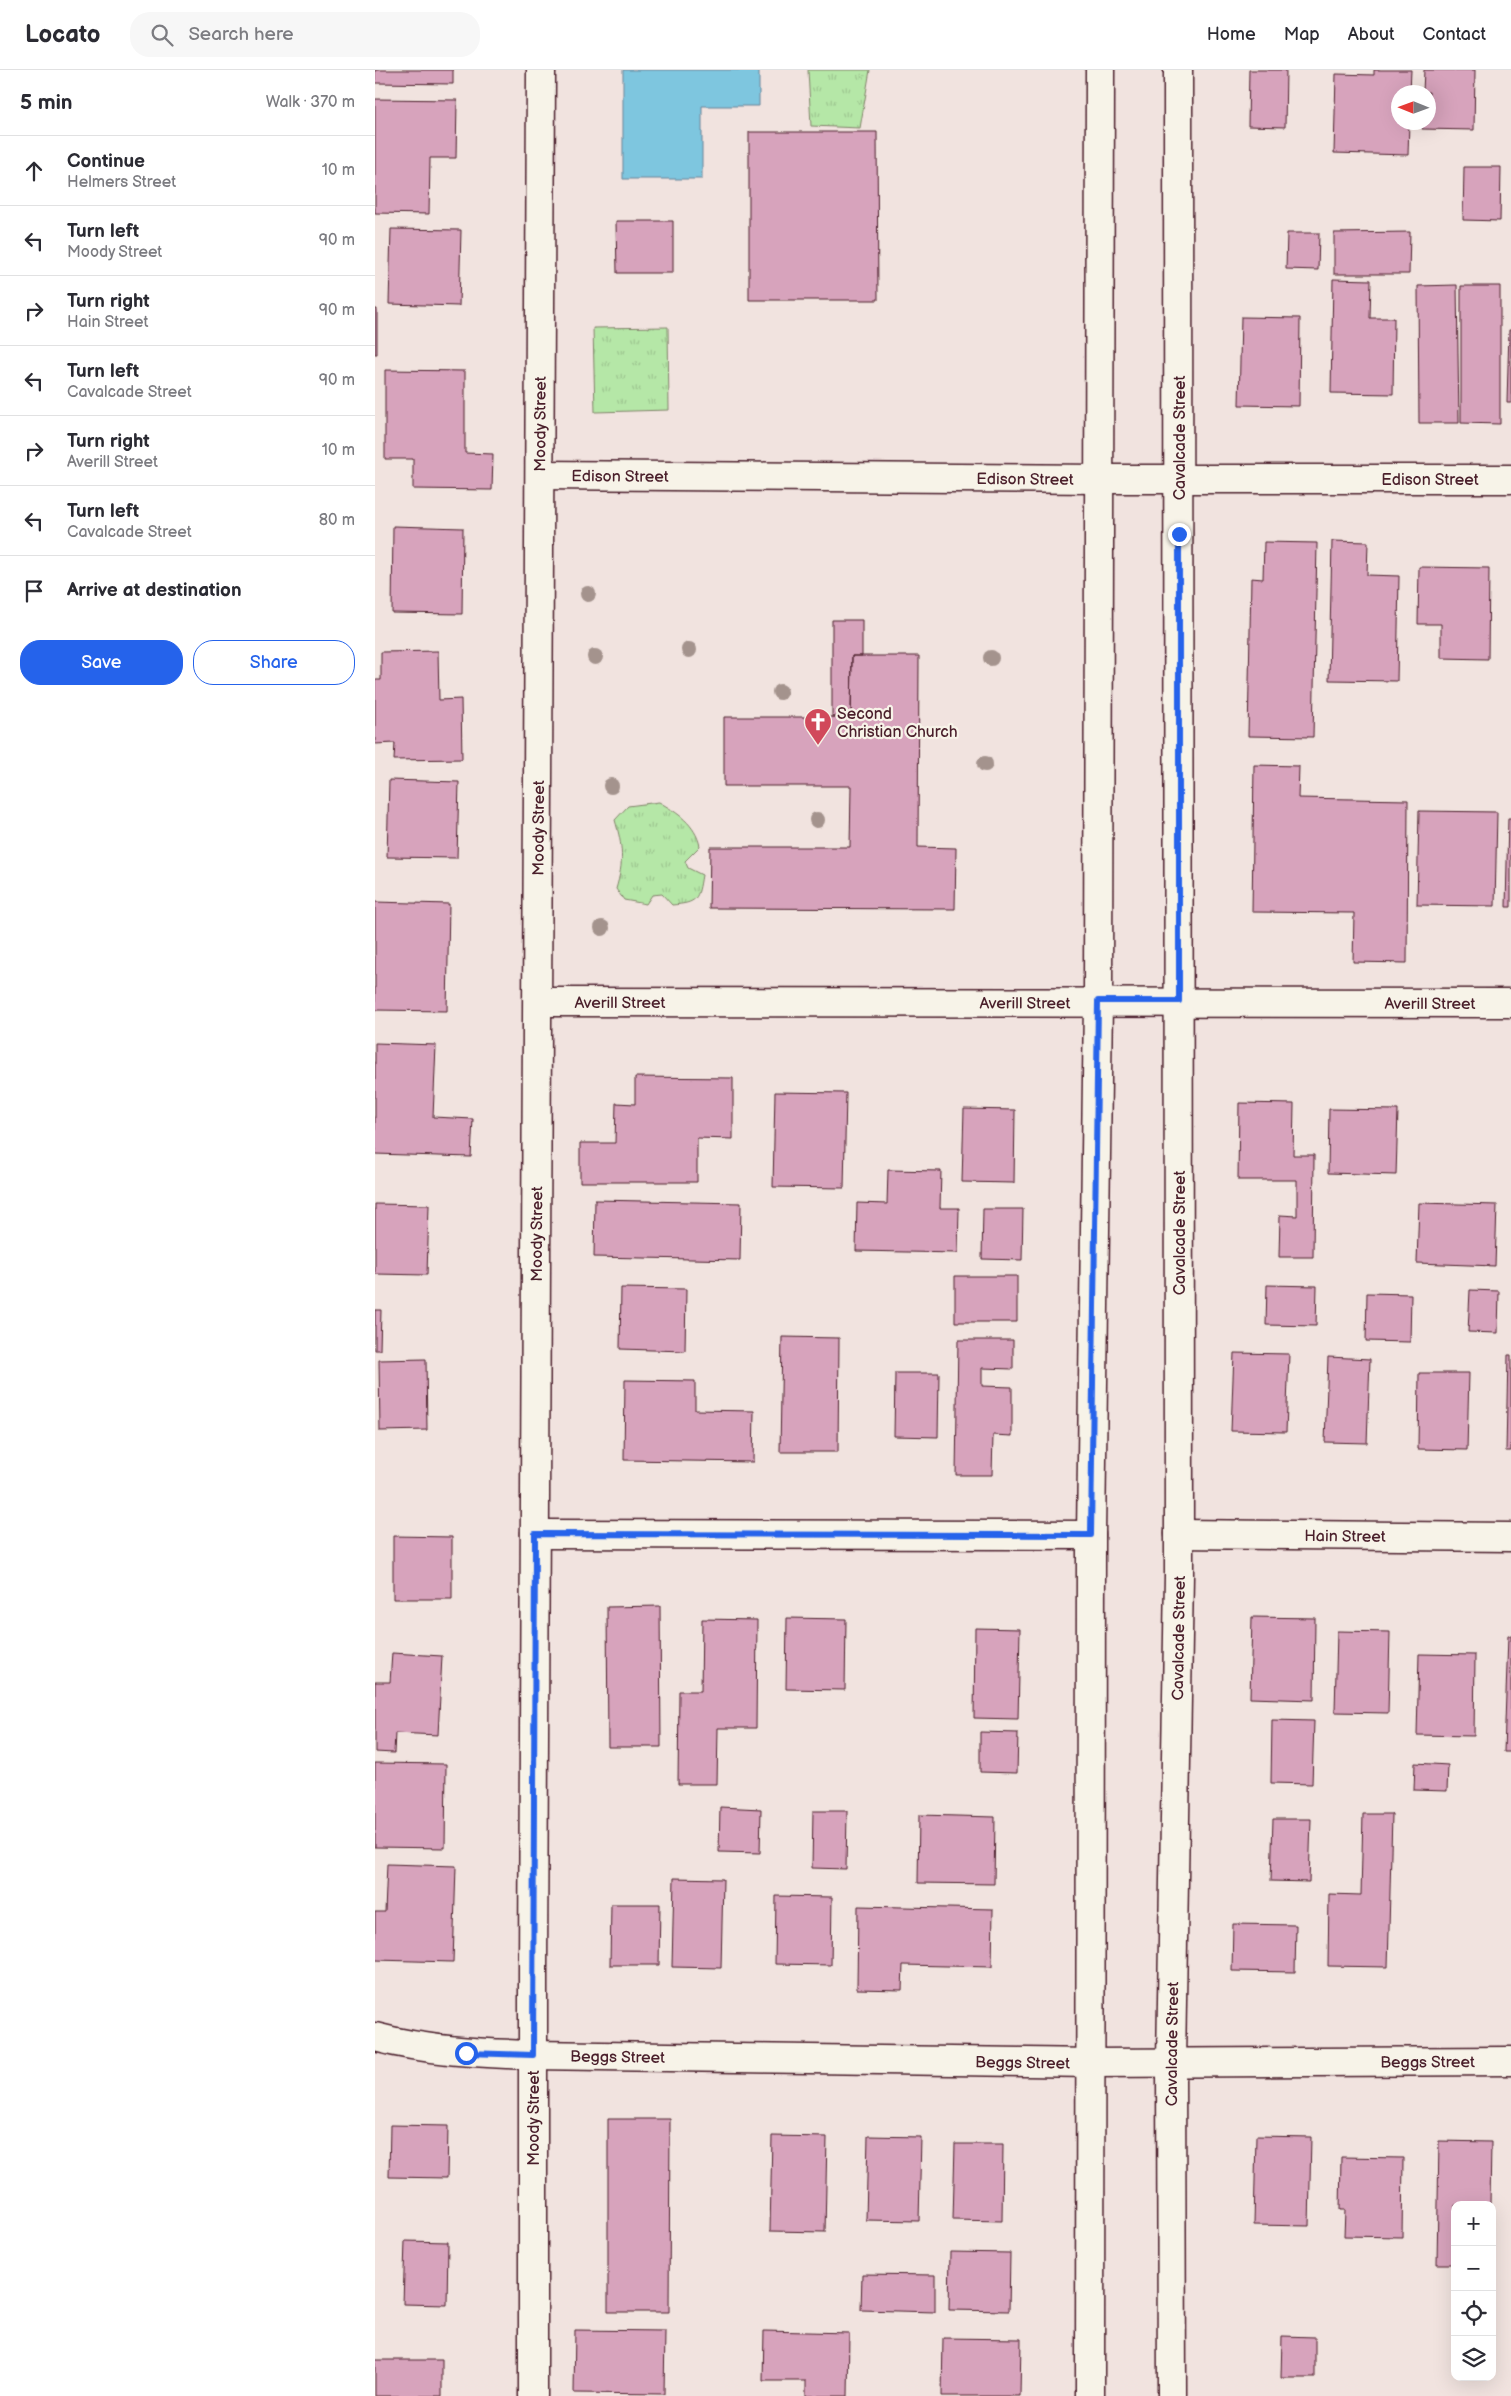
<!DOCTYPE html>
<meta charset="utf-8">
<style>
:root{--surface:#fff;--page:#f7f7f7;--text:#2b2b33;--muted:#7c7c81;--line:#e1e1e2;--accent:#2563eb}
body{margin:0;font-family:"Balsamiq Sans",sans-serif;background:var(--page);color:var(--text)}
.controls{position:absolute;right:15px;bottom:15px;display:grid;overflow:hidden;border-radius:10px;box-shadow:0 5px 20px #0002}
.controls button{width:45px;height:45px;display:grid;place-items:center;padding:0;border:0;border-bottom:1px solid var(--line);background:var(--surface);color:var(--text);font:25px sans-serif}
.compass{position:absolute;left:1016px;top:15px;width:45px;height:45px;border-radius:50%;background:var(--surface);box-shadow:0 5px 20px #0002;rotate:271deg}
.stop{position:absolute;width:15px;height:15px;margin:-11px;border:4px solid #2563eb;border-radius:50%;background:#fff}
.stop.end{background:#2563eb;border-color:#fff;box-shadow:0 1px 5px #0008}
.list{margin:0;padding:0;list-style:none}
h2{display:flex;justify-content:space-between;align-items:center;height:65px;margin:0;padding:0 20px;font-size:21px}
h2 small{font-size:16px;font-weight:400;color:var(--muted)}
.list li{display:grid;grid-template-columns:32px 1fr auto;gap:15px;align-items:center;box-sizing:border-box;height:70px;padding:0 20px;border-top:1px solid var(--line)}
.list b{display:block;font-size:19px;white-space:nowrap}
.list p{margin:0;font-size:16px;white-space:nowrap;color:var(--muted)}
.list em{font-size:16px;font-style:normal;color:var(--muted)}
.actions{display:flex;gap:10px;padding:15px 20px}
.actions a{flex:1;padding:11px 0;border:1px solid var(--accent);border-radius:20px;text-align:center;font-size:18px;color:var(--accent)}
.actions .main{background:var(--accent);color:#fff}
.icon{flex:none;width:28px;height:28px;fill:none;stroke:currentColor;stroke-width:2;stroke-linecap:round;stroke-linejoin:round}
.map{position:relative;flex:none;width:1136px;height:2326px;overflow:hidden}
header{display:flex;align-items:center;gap:30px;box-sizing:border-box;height:70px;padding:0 25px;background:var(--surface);border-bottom:1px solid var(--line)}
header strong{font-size:24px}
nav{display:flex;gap:28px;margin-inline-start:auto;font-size:18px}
.search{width:350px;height:45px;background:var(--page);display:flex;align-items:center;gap:12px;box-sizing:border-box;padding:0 18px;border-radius:20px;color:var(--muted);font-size:19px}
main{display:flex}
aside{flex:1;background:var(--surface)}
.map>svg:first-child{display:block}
</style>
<header>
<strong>Locato</strong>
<div class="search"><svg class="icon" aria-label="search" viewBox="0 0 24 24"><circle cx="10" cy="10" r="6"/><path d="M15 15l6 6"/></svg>Search here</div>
<nav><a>Home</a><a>Map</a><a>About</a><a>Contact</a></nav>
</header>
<main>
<aside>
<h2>5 min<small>Walk · 370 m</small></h2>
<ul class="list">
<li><svg class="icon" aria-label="ahead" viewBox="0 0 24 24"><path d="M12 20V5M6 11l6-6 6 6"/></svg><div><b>Continue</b><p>Helmers Street</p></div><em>10 m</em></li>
<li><svg class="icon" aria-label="left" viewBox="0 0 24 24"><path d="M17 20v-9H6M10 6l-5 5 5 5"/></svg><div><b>Turn left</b><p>Moody Street</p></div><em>90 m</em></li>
<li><svg class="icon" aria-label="right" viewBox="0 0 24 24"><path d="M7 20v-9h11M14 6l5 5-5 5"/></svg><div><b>Turn right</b><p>Hain Street</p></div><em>90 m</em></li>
<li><svg class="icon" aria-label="left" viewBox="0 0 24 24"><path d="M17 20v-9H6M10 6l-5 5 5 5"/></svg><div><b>Turn left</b><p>Cavalcade Street</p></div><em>90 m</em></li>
<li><svg class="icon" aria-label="right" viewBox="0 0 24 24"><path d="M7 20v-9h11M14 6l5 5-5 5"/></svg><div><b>Turn right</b><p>Averill Street</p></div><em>10 m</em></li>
<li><svg class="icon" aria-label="left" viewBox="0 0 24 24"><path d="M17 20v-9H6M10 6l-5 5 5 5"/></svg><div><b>Turn left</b><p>Cavalcade Street</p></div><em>80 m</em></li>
<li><svg class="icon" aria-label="arrive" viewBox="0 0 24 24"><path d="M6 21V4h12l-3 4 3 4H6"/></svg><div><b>Arrive at destination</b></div></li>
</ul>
<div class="actions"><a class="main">Save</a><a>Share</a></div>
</aside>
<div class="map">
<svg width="1136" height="2326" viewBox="0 0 1136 2326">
<defs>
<pattern id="park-tufts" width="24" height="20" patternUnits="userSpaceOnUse" patternTransform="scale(1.25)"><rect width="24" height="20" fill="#b5e7a7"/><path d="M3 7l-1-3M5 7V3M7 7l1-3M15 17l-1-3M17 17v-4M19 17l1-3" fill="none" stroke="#9dc690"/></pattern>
</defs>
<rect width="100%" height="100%" fill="#f1e3df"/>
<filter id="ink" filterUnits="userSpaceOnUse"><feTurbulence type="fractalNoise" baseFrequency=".02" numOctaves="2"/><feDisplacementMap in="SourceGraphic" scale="10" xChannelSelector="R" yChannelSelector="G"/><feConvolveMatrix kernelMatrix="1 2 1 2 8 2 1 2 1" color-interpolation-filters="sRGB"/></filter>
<g filter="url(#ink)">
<path fill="url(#park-tufts)" stroke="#808369" d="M433,0h62l-10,58 -49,-2z
M293,257l1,83 -74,2 -2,-84z
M284,732c19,11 36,22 41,44l-15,15 3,7 14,7c-4,24 -4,28 -30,30l-10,-11 -10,1 -6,9 -22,-4 -8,-11c8,-27 7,-42 -1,-69l13,-14z"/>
<path fill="#7ec6df" stroke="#698397" d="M248,0h136v36h-57v73h-79z"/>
<path fill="#d7a3bc" stroke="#4a1f2b" d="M0,0h78v14l-78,-1z
M874,0h37l-1,57 -37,-1z
M999,0h37l-1,22h-11v30h10l-1,33 -74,-2 2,-79 38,1z
M1049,0h51l-1,60 -52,-1 1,-7h6v-30h-6z
M0,29l82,1 -1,58h-26l-1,56 -54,-1z
M374,62h128l1,168h-129z
M1089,97h37l-1,54 -37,-1z
M241,151h57v52h-56z
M16,159l70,1 -2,76 -70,-2z
M1035,162l-1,42h-75v-41z
M912,163h32l-1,37 -32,-1z
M958,209l38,1 -1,38h24l-1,76 -62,-1z
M1082,215l2,138h-40l-1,-137z
M1086,216h39v138l-39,-1z
M0,239h2v45h-2z
M866,247l59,1 -1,88 -60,-1z
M1134,260h2v73h-4z
M10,300l80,1v82l28,1 -1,36 -79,-1v-30h-28z
M18,456l70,2 -1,86 -70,-1z
M957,471l36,1 -1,33 32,1 -2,105 -68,-1z
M889,472l53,1 -4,194 -65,-1 3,-158 12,1z
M1044,497l70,1 -1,91 -47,-1v-34h-23z
M457,550h30v36h-10l-1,61h-19z
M63,581l1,49 22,-1 1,60 -68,1 1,-17 -20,1v-64h6v-28z
M477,586h67l-1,191 38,1 -1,61 -246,-1 1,-61h140l1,-61h-127v-69h127z
M879,695l45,1 -1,32 110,2 -1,163 -54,-1 1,-49 -102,-1z
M14,710l70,2 -2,76 -70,-1z
M1044,741l78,1 -2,94 -78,-1z
M1133,748h3v89h-5z
M0,832l74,2 -2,107 -72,-1z
M0,973l61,2 -3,72 40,2 -2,38 -96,-3z
M260,1007l98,1v61l-36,-1v44h-117v-39h35l1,-40 19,1z
M400,1022l71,1 -2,95 -71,-1z
M864,1033l55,1 -1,51h21l-1,102h-34l1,-42 17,1v-36h-59z
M589,1039l51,1 -1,73 -52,-1z
M954,1039l69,1 -2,65 -68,-2z
M513,1100l53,1 -1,37h19l-1,45 -102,-2 1,-48 30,1z
M220,1130l146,3 -1,57 -146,-3z
M1044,1133l78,2 -2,61 -78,-3z
M0,1134l54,1 -2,70 -52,-1z
M608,1139h40l-1,51 -40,-1z
M580,1206h62v46h-62z
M892,1215l50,1 -1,40 -50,-1z
M246,1218l65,1 -1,62 -65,-2z
M1095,1220l29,1 -1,42 -30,-1z
M992,1223l44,1 -1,48 -44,-1z
M0,1240h6l-1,40h-5z
M407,1267l57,1 -1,114h-58z
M583,1270h55v29l-31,-1v18l30,1v49l-19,-1 -1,40h-36z
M859,1283l55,1 -3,78 -55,-1z
M1133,1285h3v96h-5z
M953,1287l42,2 -3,84 -42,-1z
M51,1289l1,71 -47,1 -1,-71z
M520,1303h44l-1,64 -44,-1z
M1044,1303h50l-2,77 -49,-1z
M250,1310l70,1v29l59,1 -1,51 -129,-2z
M18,1466l59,1v62h-59z
M285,1536l1,141h-53l-1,-140z
M877,1547l63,1 -1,82 -64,-2z
M412,1548l59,1 -1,71 -59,-1z
M327,1549l55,1 -1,108h-38l-1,56h-39l1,-93h22z
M600,1558l45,1 -2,90 -44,-1z
M962,1561l53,1 -2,81 -53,-1z
M1133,1566h3v116h-7z
M17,1583l50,3 -4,79 -43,-2 -1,20 -19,-1v-70h15z
M1044,1584l56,1 -1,81 -57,-1z
M897,1650l42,1 -2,63 -41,-1z
M605,1662l38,1 -1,40 -37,-1z
M0,1693l71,1 -1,84 -70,-1z
M1040,1693l33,2 -1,26 -33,-1z
M345,1737l41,2 -1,44 -41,-1z
M438,1741h34l-1,58 -34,-1z
M988,1744h29l-4,153 -60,-1 1,-72 32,1z
M544,1745l76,2 -1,67 -76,-1z
M898,1749h38l-2,63 -38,-1z
M12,1794l69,2 -3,96 -78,-2v-48h10z
M299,1808l49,1 -2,89 -49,-1z
M401,1826l56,1 -1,68 -56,-1z
M236,1834h49l-1,61h-49z
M483,1836l135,3 -1,58 -89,-2 -1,25 -45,-1z
M858,1854l63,1 -1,47 -63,-1z
M233,2049h62l-1,193h-61z
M15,2055l58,1 -1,52 -58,-1z
M397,2066l55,1 -2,95 -55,-1z
M493,2066l53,1 -2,84 -53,-1z
M881,2066l55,1 -2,89 -55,-1z
M1064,2071l52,1 -1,63h-35v59h-18z
M580,2074h48l-1,77 -49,-1z
M966,2087l62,1 -1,79 -58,-1 1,-26h-5z
M30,2171l43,1 -1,63 -44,-1z
M575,2182l60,1 -1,58 -60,-1z
M487,2204l73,1v37l-74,-2z
M200,2260l90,1 -1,63 -90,-1z
M389,2261l85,2 -1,63h-42v-15h-43z
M907,2266l33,1v41h-34z
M568,2268l78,1 -1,57h-78z
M0,2290h67v36h-67z"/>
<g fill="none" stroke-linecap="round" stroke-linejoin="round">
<defs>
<g id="minor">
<path id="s1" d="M165,405l559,4h412"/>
<path id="s2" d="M164,932l972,1"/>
<path d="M160,1464l556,1"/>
<path id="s3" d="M804,1464l332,3"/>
<path id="s4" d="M0,1967c52,14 104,16 158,18l559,8 419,-2"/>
<path id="s5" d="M158,2326v-422l8,-1904"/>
</g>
<g id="secondary">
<path d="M715,2326l1,-861 7,-534 2,-931"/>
<path id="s6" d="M797,2326l-1,-334 8,-487 -1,-1505"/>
</g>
</defs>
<use href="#minor" stroke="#4a1f2b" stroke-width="31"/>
<use href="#secondary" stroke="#4a1f2b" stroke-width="31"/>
<use href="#minor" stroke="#f7f3e8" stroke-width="28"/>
<use href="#secondary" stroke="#f7f3e8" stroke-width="28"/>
</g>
<g fill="#a4938d">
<circle cx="213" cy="524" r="8"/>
<circle cx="314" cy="580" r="8"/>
<circle cx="220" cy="587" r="8"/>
<circle cx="616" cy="588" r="8"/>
<circle cx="405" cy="622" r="8"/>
<circle cx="610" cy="694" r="8"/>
<circle cx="236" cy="716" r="8"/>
<circle cx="442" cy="750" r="8"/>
<circle cx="227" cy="858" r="8"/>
</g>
</g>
<g fill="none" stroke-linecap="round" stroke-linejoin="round" filter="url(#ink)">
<path stroke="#2563eb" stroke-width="6" d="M91,1983l67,2 2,-521 556,1 7,-534h81v-467"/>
</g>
<defs>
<symbol id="church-pin" viewBox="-11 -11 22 30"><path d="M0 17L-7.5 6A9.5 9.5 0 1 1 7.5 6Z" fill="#d1495b" stroke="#f7f3e8"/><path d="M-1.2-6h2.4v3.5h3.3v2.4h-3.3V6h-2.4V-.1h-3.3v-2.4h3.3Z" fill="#fff"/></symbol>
</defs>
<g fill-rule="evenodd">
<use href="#church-pin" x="427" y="636" width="32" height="43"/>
</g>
<g text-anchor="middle" stroke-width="4.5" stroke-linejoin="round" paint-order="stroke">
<g font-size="16" fill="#4a1f2b" stroke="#f7f3e8">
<text dy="6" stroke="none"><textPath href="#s5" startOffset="1972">Moody Street</textPath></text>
<text transform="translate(804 368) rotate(-90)" y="6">Cavalcade Street</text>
<text dy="6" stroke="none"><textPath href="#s1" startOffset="80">Edison Street</textPath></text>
<text dy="6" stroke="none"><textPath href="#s1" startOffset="485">Edison Street</textPath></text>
<text dy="6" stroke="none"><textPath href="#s1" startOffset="890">Edison Street</textPath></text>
<text dy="6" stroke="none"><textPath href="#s5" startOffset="1568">Moody Street</textPath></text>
<text dy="6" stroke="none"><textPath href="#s2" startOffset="81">Averill Street</textPath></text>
<text dy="6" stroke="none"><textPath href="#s2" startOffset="486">Averill Street</textPath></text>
<text dy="6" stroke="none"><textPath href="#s2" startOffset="891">Averill Street</textPath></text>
<text dy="6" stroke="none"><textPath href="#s5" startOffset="1162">Moody Street</textPath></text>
<text transform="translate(804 1163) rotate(-90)" y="6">Cavalcade Street</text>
<text dy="6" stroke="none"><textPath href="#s3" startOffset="166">Hain Street</textPath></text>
<text dy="6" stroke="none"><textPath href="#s6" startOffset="758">Cavalcade Street</textPath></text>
<text dy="6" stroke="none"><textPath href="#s6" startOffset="352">Cavalcade Street</textPath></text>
<text dy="6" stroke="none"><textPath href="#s4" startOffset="244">Beggs Street</textPath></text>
<text dy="6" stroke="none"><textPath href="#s4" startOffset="649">Beggs Street</textPath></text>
<text dy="6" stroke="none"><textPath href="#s4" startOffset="1054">Beggs Street</textPath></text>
<text transform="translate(158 2048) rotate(-90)" y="6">Moody Street</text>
</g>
<g font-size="16" fill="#4a1f2b" stroke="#f7f3e8" text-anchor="start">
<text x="462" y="649">Second<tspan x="462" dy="18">Christian Church</tspan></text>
</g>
</g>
</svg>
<div class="controls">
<button>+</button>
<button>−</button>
<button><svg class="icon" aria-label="locate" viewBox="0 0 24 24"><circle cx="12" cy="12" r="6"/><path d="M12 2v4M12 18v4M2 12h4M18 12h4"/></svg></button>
<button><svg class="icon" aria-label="layers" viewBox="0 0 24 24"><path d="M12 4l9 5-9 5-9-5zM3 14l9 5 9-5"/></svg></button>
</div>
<svg class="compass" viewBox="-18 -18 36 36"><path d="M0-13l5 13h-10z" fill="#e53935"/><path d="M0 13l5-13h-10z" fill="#7c7c81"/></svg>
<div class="stop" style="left:91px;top:1983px"></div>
<div class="stop end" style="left:804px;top:464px"></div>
</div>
</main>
